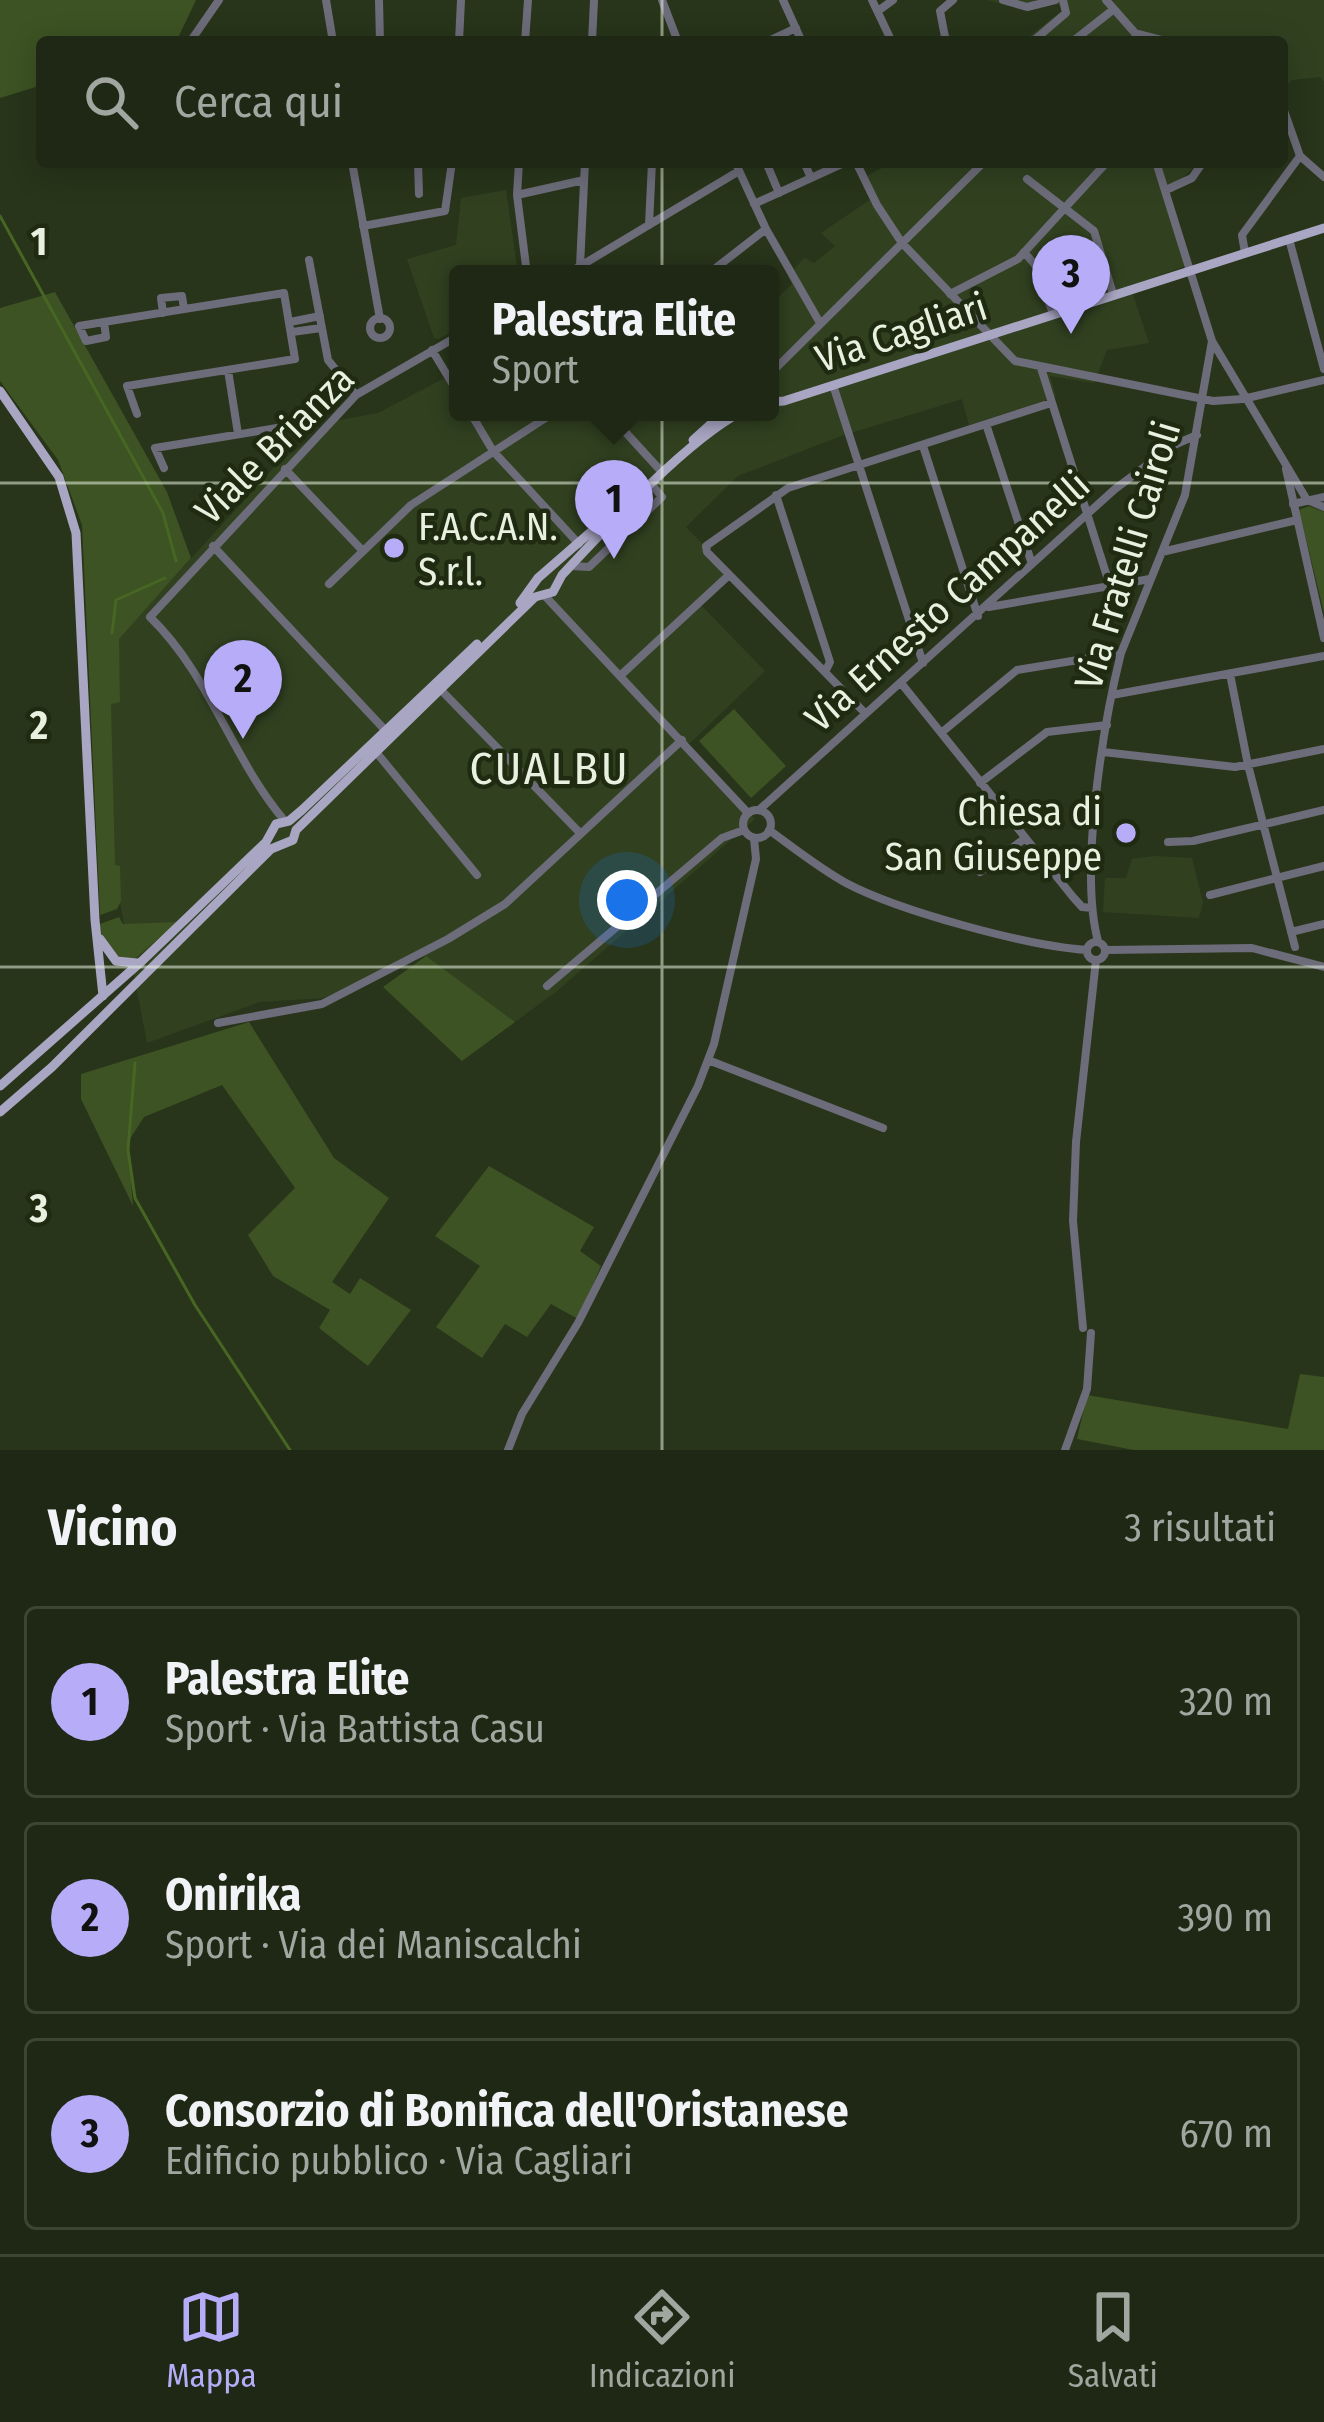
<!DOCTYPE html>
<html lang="it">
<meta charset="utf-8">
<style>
:root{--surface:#1e2814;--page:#2b3422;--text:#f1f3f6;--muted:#a1a6a0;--line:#3c4434;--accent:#b6acf8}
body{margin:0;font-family:"Fira Sans Condensed",sans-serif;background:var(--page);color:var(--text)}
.you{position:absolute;left:627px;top:900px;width:42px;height:42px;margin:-30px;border:9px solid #fff;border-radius:50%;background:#1a73e8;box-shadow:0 0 0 18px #1a73e833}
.badge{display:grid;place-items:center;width:78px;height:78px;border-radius:50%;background:var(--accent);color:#111;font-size:39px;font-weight:700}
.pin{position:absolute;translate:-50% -99px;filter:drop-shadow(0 3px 6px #0008)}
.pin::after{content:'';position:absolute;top:63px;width:42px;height:36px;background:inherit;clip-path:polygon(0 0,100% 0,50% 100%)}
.popup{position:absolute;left:449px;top:265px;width:330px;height:156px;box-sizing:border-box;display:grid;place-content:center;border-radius:12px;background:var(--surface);filter:drop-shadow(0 3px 9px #0005);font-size:39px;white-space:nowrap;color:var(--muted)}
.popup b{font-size:45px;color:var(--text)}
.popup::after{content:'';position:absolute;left:50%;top:100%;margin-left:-24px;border:24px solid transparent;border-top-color:var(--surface)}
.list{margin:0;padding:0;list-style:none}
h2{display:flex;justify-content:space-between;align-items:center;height:156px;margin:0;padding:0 48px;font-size:51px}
h2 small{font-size:39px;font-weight:400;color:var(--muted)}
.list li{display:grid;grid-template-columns:78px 1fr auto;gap:36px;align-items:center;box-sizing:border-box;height:192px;margin:0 24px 24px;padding:0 24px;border:3px solid var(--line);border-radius:12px}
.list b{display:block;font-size:45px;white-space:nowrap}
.list p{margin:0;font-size:39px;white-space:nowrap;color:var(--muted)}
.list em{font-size:39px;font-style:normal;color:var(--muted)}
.icon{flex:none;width:66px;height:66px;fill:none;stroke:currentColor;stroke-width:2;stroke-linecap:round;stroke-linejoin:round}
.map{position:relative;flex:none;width:1324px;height:1450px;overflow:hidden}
.search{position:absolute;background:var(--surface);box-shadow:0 6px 30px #0003;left:36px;right:36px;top:36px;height:132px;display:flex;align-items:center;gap:30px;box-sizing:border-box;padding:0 42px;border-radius:12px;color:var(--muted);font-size:45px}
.sheet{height:804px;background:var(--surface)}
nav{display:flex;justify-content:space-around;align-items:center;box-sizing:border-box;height:168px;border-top:3px solid var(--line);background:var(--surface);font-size:33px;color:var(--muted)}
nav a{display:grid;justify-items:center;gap:6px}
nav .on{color:var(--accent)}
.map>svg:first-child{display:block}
</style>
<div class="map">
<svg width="1324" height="1450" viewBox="0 0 1324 1450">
<rect width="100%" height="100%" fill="#28351a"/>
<path fill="#314120" d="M988,0h336v82l-4,-5 -28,3 -10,10v-48h-260l42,-33 -8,-6 -49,3z
M894,162h306l-34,31 22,72 -58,21 19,57 -42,7 -13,33 -44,-7 6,21 -87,28 -7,-26 -121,37 -103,40 -52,51 45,46 -32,30 66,68 -78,75 68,73 -198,172 -42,31 -90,-66 -102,42 -63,4 -113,41 -34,-177 -4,-163 11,-2 -2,-62 159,-175 57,-43 44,-8 80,-42v41h312v-107l22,-21 -4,-8 16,-18 10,5 21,-17 -14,-13 50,-34 -5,-23z
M506,190l12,84h-60v54l-19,11 -5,-1 -27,-79 49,-14 5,-47z
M1154,856l38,2 11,45 -4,15 -96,-6 2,-34h21l6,-19z"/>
<path fill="#3d5323" d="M0,0h196l-20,42h-134v43l-42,13z
M55,292l112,200 24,66 -72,81 1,63 -9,2 4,161 5,1 1,35 -4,8 -17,6 -18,-390 -24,-65 -58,-79v-73z
M1309,506l15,6v101l-25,-103z
M734,709l52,57 -35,32 -52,-57z
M119,917l4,7 55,-2 -45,38 -13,-1 -19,-22 -1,-13z
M426,956l89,66 -53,39 -79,-74z
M249,1022l85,136 55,40 -57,84 18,12 10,-16 51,32 -43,56 -49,-38 11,-18 -57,-34 -25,-41 47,-47 -73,-103 -78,32 -16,25 5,64 -52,-107v-25z
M489,1166l105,61 -14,24 21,15 -23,53 -27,-15 -24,33 -22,-13 -23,34 -46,-31 44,-61 -45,-30z
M1300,1374l24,3v73h-190l-57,-11 10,-44 201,34z"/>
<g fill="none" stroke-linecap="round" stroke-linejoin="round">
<path stroke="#486623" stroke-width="3" d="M0,216l163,297 13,48
M112,633l4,-33 49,-22
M135,1063l-7,87 7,48 60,107 95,145"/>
<path stroke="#6d6c7a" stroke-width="8" d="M326,0l7,42
M379,0l1,42
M662,0l16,42
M783,0l19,42
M872,0l20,42
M1003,0l24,7 28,-7
M1106,0l29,33 3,9
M878,11l15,-11
M1135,33l35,9
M190,42l29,-42
M459,42l2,-42
M525,42l3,-42
M592,42l2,-42
M766,42l30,-14
M946,42l-6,-31 13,-11
M1032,42l34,-29 -3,-13
M1072,42l42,-33
M1282,105l18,51 24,21
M352,162l28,157
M418,162l1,32
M519,162l-2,33 10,79
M585,162l-5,104 5,8
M735,162l31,67 54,94
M766,162l13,31
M804,162l7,16
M856,162l21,43 25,38 113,118 198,40 30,-2 81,-19
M1156,162l56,179 95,159
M1027,179l67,52 19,63
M1166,190l26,-12 11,-16
M517,195l67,-15
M754,204l92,-42
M649,225l3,-63
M363,226l82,-15 7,-49
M1289,239l35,130
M1024,252l12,14 17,48
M1245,253l-3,-18 58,-79
M309,260l19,100 28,35
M567,274l172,-103
M708,274l58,-45
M950,294l68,-35 89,-97
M163,313l-2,-15 21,-2 2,13
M370 328a10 10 0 1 1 20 0a10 10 0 1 1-20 0Z
M104,322l2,15 -20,4 -7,-15 205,-33 11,66 -168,27 10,28
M290,322l30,-6
M292,332l29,-4
M432,350l26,43
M1041,368l69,218
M228,370l10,64
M770,374l214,-212
M833,385l90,278
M470,412l23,39 86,93
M607,412l53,58
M986,424l46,140
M923,446l55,170
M164,468l-9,-20 122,-20
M285,469l77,81
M1286,469l38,169
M776,495l54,167 -5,10
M1308,500l16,7
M1293,504l31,-7
M213,546l172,184
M1162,552l135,-32
M571,566l18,1 73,-70 -10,-12
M329,584l82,-79 144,-93
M544,595l204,218
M989,607l161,-28
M1230,674l18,91 47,182
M621,675l108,-100
M901,683l172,214 9,10 10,1
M440,689l140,144
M1112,695l212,-39
M865,713l-158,-161 -1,-6 82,-58 263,-85
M941,733l76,-63 104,-17
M376,752l101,123
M1103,752l132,15 89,-18
M980,783l67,-51 60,-7
M759,810l356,-321 59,-44 23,-10
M743 824a14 14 0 1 1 28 0a14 14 0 1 1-28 0Z
M284,820c-53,-63 -74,-145 -134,-203l206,-222 102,-59
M769,830c25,18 50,38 77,53 53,28 181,63 241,67
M1168,842l25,-1 131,-31
M980,872l44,-33
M1210,895l114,-29
M1291,932l33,-8
M1098,941c-19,-70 5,-216 23,-288l64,-158 27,-154
M1087 951a9 9 0 1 1 18 0a9 9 0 1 1-18 0Z
M1106,950l146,-2 72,19
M547,986l175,-148 22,-8
M218,1023l104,-19 126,-65 57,-35 177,-164
M708,1060l175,68
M1083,1328l-10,-107 3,-79 20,-182
M508,1450l14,-36 56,-91 120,-237 16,-42 42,-185 -2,-21
M1065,1450l22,-61 4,-56"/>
<path stroke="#a9a6c3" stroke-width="9" d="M0,391l59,86 17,56 19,387 8,76
M770,402l14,-1 540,-173
M693,440l31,-28
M520,603l18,-25 94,-82
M100,939l16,22 21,2
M0,1086l142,-125 124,-119 10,-18 13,-3 13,-11 175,-166
M0,1112l52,-45 219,-218 22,-9 3,-10 239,-233 18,-5 9,-17c44,-47 124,-134 179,-163"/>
</g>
<path fill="none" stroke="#e8f1e0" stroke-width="3" stroke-opacity="0.55" d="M662,0v42M662,162v1288M0,483h1324M0,967h1324"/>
<g fill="#b6acf8" stroke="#1f2b11" stroke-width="4.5">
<circle cx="394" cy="548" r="12"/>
<circle cx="1126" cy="833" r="12"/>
</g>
<g text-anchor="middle" stroke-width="9" stroke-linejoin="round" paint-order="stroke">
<g font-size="39" fill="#e8f1e0" stroke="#1f2b11">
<text transform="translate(901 332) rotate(-18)" y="14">Via Cagliari</text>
<text transform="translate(274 444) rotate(-45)" y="14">Viale Brianza</text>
<text transform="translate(1127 555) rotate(-73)" y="14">Via Fratelli Cairoli</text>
<text transform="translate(947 601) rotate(-42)" y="14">Via Ernesto Campanelli</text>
</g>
<g font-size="39" fill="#e8f1e0" stroke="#1f2b11" text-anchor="start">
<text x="418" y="540">F.A.C.A.N.<tspan x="418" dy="45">S.r.l.</tspan></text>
<text x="1102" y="825" text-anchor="end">Chiesa di<tspan x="1102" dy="45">San Giuseppe</tspan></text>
</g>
<g font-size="45" letter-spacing="3" fill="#e8f1e0" stroke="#1f2b11">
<text x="550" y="784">CUALBU</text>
</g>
</g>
<g font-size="39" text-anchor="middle" font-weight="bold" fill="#e8f1e0" stroke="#1f2b11" stroke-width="9" stroke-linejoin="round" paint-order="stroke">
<text x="39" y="255">1</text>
<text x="39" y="739">2</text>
<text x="39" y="1222">3</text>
</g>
</svg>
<div class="you"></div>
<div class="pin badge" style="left:614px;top:559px">1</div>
<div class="popup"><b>Palestra Elite</b>Sport</div>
<div class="pin badge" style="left:243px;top:739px">2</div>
<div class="pin badge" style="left:1071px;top:334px">3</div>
<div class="search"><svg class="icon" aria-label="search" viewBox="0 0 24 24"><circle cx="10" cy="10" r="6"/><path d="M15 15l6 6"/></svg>Cerca qui</div>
</div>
<section class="sheet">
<h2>Vicino<small>3 risultati</small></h2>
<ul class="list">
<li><span class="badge">1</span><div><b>Palestra Elite</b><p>Sport · Via Battista Casu</p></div><em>320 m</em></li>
<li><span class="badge">2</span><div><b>Onirika</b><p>Sport · Via dei Maniscalchi</p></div><em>390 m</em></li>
<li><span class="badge">3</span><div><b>Consorzio di Bonifica dell'Oristanese</b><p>Edificio pubblico · Via Cagliari</p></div><em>670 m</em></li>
</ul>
</section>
<nav>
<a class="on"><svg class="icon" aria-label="map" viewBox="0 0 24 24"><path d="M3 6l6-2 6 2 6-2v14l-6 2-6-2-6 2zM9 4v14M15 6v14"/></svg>Mappa</a>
<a><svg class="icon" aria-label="directions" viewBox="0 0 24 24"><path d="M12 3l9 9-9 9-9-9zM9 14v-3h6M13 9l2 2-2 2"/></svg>Indicazioni</a>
<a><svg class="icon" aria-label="saved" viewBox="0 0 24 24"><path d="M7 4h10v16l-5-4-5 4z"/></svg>Salvati</a>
</nav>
